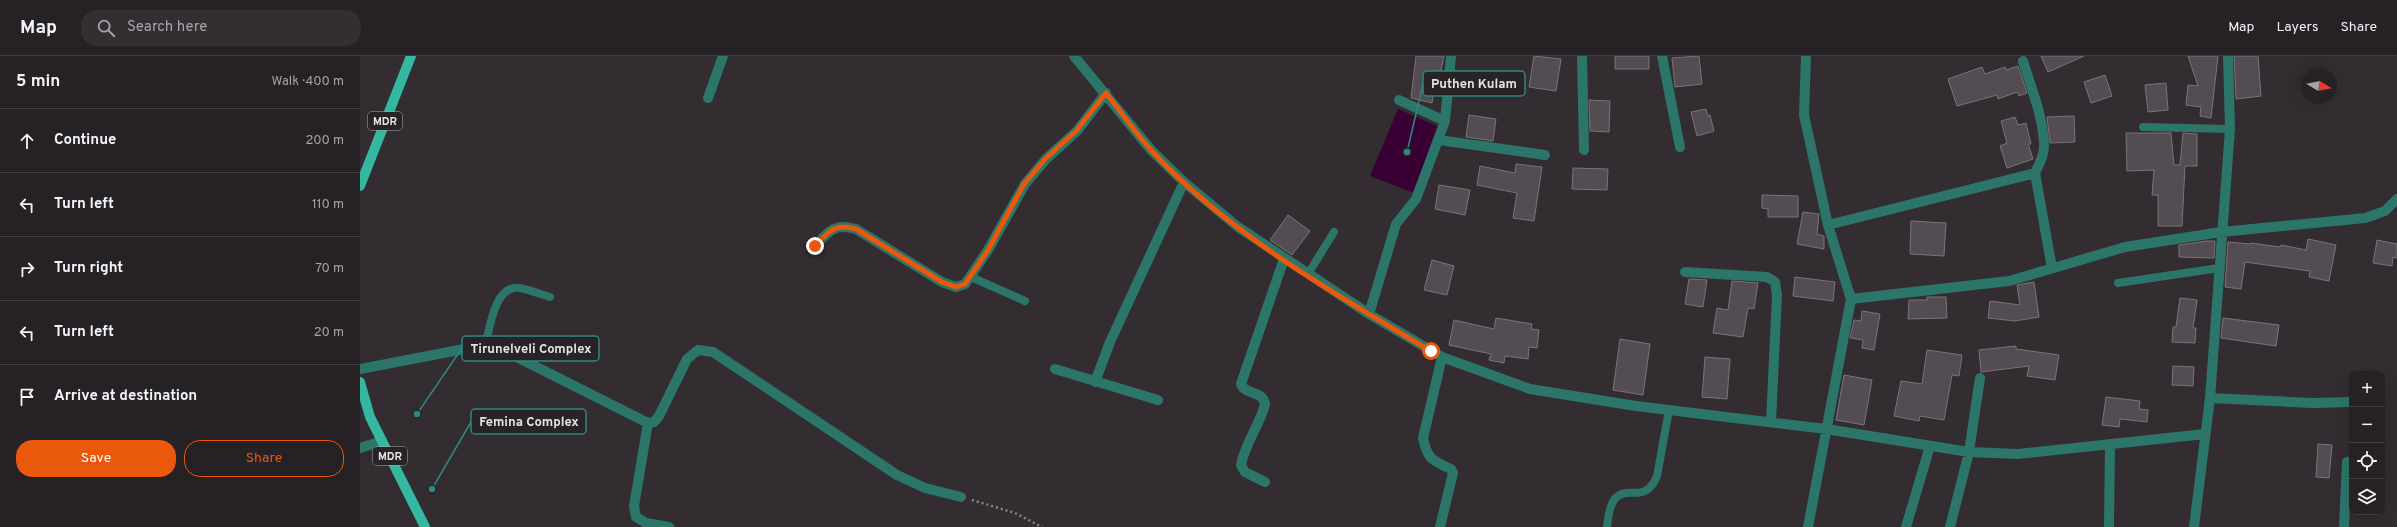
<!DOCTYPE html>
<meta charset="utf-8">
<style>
:root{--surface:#262125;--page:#322e32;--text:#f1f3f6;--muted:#a4a3a7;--line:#423e42;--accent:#ea580c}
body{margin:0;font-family:Overpass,sans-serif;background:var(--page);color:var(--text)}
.controls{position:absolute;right:12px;bottom:12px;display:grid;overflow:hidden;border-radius:8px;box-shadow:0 4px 16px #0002}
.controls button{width:36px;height:36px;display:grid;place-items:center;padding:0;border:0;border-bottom:1px solid var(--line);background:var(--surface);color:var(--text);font:20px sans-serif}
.compass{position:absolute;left:1941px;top:12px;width:36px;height:36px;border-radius:50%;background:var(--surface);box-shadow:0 4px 16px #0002;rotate:100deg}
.stop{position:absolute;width:12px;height:12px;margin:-9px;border:3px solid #ea580c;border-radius:50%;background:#fff}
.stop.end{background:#ea580c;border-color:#fff;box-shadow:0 1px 4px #0008}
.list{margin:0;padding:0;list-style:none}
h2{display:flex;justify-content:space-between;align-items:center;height:52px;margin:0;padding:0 16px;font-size:17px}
h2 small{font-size:13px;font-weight:400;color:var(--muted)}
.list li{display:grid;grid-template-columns:26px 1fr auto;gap:12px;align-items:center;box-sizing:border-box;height:64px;padding:0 16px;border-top:1px solid var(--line)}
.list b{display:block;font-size:15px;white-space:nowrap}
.list em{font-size:13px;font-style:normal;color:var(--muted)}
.actions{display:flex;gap:8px;padding:12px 16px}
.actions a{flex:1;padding:9px 0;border:1px solid var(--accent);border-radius:16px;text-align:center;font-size:14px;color:var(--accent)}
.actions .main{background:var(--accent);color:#fff}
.icon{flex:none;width:22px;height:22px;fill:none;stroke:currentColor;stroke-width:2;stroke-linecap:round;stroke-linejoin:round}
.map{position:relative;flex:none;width:2037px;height:471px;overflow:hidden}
header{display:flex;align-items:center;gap:24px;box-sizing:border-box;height:56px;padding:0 20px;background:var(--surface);border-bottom:1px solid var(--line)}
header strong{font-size:19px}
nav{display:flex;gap:22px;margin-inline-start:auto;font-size:14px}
.search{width:280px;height:36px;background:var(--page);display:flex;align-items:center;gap:10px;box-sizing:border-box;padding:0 14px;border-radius:16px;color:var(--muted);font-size:15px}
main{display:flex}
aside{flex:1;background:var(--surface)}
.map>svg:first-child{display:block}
</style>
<header>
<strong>Map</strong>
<div class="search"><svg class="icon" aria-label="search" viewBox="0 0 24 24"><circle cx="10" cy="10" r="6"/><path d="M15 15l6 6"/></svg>Search here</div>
<nav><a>Map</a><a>Layers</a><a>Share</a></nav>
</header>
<main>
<aside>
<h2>5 min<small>Walk · 400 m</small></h2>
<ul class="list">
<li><svg class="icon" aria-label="ahead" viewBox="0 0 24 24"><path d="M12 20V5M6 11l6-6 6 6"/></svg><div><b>Continue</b></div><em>200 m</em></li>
<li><svg class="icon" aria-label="left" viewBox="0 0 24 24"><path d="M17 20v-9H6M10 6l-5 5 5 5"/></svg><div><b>Turn left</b></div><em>110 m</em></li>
<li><svg class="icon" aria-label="right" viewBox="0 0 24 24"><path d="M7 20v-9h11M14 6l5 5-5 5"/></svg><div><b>Turn right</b></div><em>70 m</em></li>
<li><svg class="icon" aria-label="left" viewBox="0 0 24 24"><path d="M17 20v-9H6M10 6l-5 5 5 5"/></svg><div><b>Turn left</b></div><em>20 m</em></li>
<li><svg class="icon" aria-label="arrive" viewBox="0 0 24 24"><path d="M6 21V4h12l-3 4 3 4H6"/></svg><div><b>Arrive at destination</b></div></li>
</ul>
<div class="actions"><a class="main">Save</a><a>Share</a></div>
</aside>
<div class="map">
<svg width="2037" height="471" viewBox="0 0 2037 471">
<rect width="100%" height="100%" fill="#332c31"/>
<path fill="#390034" d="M1038,53l44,19 -25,66 -47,-18z"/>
<path fill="#534c52" stroke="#7b7379" d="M1056,0h28l-4,19 -3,-1 -5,29 -21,-5z
M1174,0l27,3 -5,32 -27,-4z
M1255,0h34v13h-34z
M1339,0l3,28 -27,3 -3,-29z
M1681,0h43l-36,16z
M1828,0h30l-7,62 -11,-2 1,-9 -15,-2 2,-20 10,1z
M1874,0h24l3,40 -25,3z
M1658,10l9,27 -8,3 -2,-4 -19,7 -1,-4 -40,11 -9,-27 34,-12 3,7 20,-7 1,3z
M1745,19l7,21 -21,7 -7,-21z
M1806,27l2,27 -20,2 -3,-27z
M1229,44l21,1 -1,31 -19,-1z
M1346,53l2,7 2,-1 4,16 -17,5 -6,-24z
M1109,59l27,4 -3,22 -27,-4z
M1714,60l1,26 -25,1 -3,-26z
M1655,61l3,8 8,-2 5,21h-3l5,15 -26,9 -7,-22 7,-3 -6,-22z
M1766,77h45l3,32h6l3,-32 14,1v32h-12l-3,60h-24v-31h-6l2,-25 -27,1z
M1156,108l26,3 -8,54 -21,-3 4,-25 -40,-8 3,-19 35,7z
M1213,112l35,1 -1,21 -35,-1z
M1079,129l31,5 -5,25 -30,-6z
M1402,139l36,1v21h-30v-8l-6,-1z
M1443,156l16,2 -2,20 7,2v13l-27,-5z
M928,159l22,16 -18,24 -22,-15z
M1551,165l35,2 -2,33 -34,-2z
M1948,183l28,6 -7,36 -20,-4 1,-6 -65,-9 -4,27 -16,-2 3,-45 23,2v-1l29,4 1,-2 25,5z
M2017,184l20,4v14l-4,-1 -1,9 -19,-3z
M1847,185h8l-1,17 -35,-1v-12z
M1072,204l22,6 -7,29 -23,-5z
M1435,221l40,5 -2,19 -40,-5z
M1329,223l18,1 -4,27 -18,-3z
M1372,225l26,2 -4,26 -6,-1 -5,29 -30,-4 4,-25 11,2z
M1674,226l5,35 -24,4 -27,-3 2,-17 30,4 -3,-20z
M1567,241h19l1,21 -39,1 1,-19h18z
M1820,242l17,2 -4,28h3l-1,15 -23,-1 1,-15h3z
M1502,255l18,3 -6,36 -12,-2 1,-8 -13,-2 4,-18 7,1z
M1136,262l36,6 -1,5 8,1 -2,18 -8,-1 -1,12 -23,-3 -1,7 -15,-3 2,-6 -42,-9 5,-25 40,9z
M1863,262l56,7 -3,21 -55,-8z
M1260,283l30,5 -7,51 -30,-5z
M1656,290v3l43,6 -4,25 -28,-4 2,-10 -48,6 -2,-22z
M1567,294l35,5 -3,21 -7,-1 -8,45 -24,-4 -1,5 -25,-5 7,-35 21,3z
M1345,301l25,2 -3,40 -25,-2z
M1813,310l21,1 -1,19 -21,-1z
M1484,319l28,5 -8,45 -28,-5z
M1746,341l34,4 -1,8 9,1 -1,12 -27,-3 -1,8 -17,-2z
M1958,388l14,1 -3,33 -13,-1z"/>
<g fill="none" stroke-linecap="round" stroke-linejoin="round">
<path stroke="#8c868a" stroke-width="2.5" stroke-dasharray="2 3" stroke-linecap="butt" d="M612,444l43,13 27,14"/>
<path stroke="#2c7669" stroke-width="8" d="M1783,71l87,2
M948,218l26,-42
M611,221l54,24
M1758,227l101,-15
M125,290c5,-17 9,-62 35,-58 10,2 20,6 30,9
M1247,471c1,-9 2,-20 7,-27 12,-17 31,6 43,-24l12,-66"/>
<path stroke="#2c7669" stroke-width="10" d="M714,0l77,94 33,32 54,45 131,87 73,43 88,32 106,17 190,23 143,23 49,2 187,-20
M1222,0l2,94
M1302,0l18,91
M1446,0l-2,59 24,110 23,74 -43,228
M1663,5c8,27 21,57 21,86 0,9 -5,18 -9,26
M348,42l15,-42
M1039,44l46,21
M1079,84l106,15
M1468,169l207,-52 17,95
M455,190c14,-15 19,-23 41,-17l86,53 14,5 9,-3 23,-34 37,-66 21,-25 31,-28 29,-38
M1325,216l82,5 8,5 2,13 -6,127
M1491,243l158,-18 116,-34 96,-15 144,-14 20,-7 12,-12
M1009,258l27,-90 20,-25 29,-78 6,-65
M0,313l114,-22 25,1 149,75 6,-1 5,-6 28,-57 11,-9 15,2 184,123 28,13 36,9
M695,313l103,31
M735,326l15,-40 74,-160
M1850,342l102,5 40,-1
M288,367l-14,83 2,11 10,6 23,4
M0,392l22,-7
M905,426l-20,-10 -4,-7c4,-22 19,-40 24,-61 -2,-14 -21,-9 -24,-20l43,-125
M1749,470l1,-82
M1080,471l13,-54 -2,-4c-18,-8 -24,-10 -28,-31l19,-81
M1546,471l24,-81
M1590,471l19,-75 11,-74
M1834,471l16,-129 20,-269 -2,-73
M1984,471l3,-65"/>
<path stroke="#35b8a2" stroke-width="10" d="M0,130l51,-130
M0,326l10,35 55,110"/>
</g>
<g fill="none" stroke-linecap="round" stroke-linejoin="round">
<path stroke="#ea580c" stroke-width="5" d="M455,190c14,-15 19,-23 41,-17l86,53 14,5 9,-3 23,-34 36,-66 22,-26 30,-27 30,-38c15,19 29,39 45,57 75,82 185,145 280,201"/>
</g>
<g text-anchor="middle" stroke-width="3.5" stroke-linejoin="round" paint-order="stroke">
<g fill="#292328" stroke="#ada8ac" stroke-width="1">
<rect x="8" y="56" width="34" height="18" rx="3"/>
<rect x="13" y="391" width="34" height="18" rx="3"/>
</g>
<g font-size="11" font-weight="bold" fill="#e5e1e4">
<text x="25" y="69">MDR</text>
<text x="30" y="404">MDR</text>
</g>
</g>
<path fill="none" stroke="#2f8680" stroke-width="1.5" d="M1047 96L1063 28M57 358L102 292M72 433L111 366"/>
<g fill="#2f8680" stroke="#292328" stroke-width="1.5">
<circle cx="1047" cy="96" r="4"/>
<circle cx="57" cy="358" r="4"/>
<circle cx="72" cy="433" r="4"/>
</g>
<g fill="#292328" stroke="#2f8680" stroke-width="1.5">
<rect x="1063" y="15" width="102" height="25" rx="4"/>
<rect x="102" y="280" width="137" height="25" rx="4"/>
<rect x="111" y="353" width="115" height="25" rx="4"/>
</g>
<g font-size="13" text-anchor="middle" font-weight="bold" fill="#e5e1e4">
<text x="1114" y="32">Puthen Kulam</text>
<text x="171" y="297">Tirunelveli Complex</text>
<text x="169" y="370">Femina Complex</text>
</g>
</svg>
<div class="controls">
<button>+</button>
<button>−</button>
<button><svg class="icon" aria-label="locate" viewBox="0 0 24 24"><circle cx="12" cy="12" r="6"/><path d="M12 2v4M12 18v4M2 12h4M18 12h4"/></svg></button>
<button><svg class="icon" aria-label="layers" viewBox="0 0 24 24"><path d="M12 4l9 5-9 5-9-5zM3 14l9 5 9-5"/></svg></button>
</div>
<svg class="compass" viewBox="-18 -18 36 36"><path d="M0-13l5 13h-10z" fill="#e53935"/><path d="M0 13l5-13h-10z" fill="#a4a3a7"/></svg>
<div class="stop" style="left:1071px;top:295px"></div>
<div class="stop end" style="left:455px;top:190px"></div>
</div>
</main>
